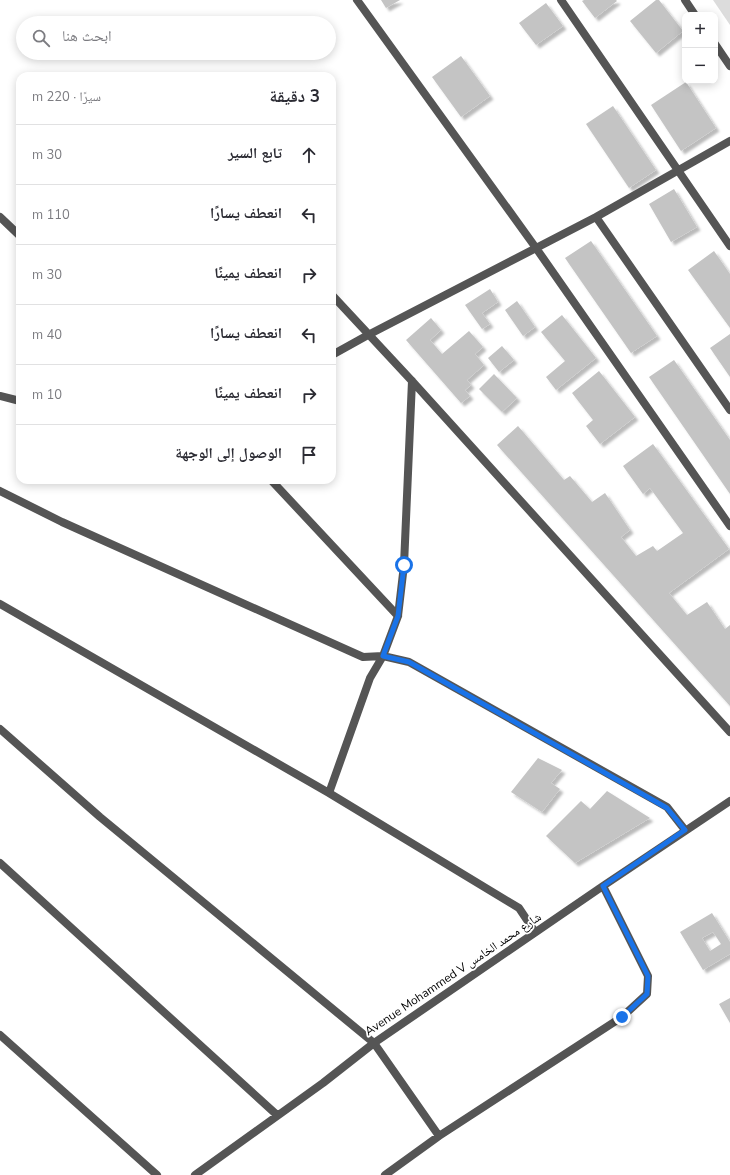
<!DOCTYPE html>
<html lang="ar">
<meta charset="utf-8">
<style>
:root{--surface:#fff;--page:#f7f7f7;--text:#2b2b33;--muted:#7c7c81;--line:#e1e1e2}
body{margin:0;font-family:"Nunito Sans","Noto Naskh Arabic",sans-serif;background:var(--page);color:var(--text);direction:rtl}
.controls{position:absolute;right:12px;top:12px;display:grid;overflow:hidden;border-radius:8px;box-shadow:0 2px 10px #0003}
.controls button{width:36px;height:36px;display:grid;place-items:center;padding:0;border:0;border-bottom:1px solid var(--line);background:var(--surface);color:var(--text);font:20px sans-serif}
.stop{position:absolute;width:12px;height:12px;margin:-9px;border:3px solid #1a73e8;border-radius:50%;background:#fff}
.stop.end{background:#1a73e8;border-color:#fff;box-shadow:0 1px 4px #0008}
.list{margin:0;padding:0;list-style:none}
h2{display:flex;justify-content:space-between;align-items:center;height:52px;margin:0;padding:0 16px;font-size:17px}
h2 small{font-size:13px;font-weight:400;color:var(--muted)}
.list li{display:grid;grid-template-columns:26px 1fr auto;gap:12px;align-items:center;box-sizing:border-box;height:60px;padding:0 16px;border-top:1px solid var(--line)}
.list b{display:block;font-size:15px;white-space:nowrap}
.list em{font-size:13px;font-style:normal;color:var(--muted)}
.icon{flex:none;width:22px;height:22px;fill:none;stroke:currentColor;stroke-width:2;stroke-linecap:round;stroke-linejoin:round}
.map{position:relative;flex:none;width:730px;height:1175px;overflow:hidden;direction:ltr}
.search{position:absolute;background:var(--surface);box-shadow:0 2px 10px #0003;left:16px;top:16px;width:320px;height:44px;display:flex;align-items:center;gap:10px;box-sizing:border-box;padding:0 14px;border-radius:22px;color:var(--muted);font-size:15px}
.panel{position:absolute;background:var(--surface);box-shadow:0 2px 10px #0003;left:16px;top:72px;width:320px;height:412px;border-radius:12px;direction:rtl}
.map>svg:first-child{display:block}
</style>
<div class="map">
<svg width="730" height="1175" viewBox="0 0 730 1175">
<defs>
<filter id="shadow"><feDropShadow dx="3.5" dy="3.5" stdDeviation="1" flood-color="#0004"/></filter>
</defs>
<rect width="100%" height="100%" fill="#fff"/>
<path fill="#dcdcdc" d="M713,0h17v25z"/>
<path fill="#c4c4c4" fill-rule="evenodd" filter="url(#shadow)" d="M381,0h19l-14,8z
M584,0h32l1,1 -22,17 -13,-17z
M656,0h3l24,31 -27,22 -26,-32z
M546,3l17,23 -27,19 -17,-22z
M461,56l29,40 -29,21 -29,-40z
M686,82l30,46 -35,23 -30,-46z
M613,106l43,64 -27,18 -43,-64z
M674,189l23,38 -26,15 -22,-38z
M591,241l66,95 -26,17 -66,-95z
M714,251l16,23v54l-42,-58z
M490,289l8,13 -16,11 8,11 -8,5 -17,-24z
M517,301l18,26 -12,9 -18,-26z
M562,315l34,43 -40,32 -10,-13 19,-16 -24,-29z
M431,318l10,12 -11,10 12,14 27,-23 14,16 -8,7 9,11 -17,15 4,5 -6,5 5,6 -9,7 -55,-63z
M730,334v43l-20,-29z
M502,346l12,14 -15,12 -11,-14z
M674,360l56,80v54l-81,-117z
M599,371l36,46 -35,27 -14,-18 7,-6 -21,-27z
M494,374l23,24 -15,14 -23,-23z
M518,426l46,54 6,-4 22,26 13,-9 25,37 -9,7 15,19 17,-10 4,5 26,-18 -33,-45 -7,6 -20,-28 30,-22 76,105 -60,44 18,22 20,-13 18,27 5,-4v81l-233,-261z
M538,758l24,12 -11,13 9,6 -18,23 -31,-20z
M607,791l43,27 -75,45 -29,-27 35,-35 9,8z
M712,913l18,29v12l-27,16 -23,-38zM713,932l8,12 -11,7 -8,-13z
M730,998v25l-11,-19z"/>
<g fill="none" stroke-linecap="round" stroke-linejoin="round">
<path stroke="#555" stroke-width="8" d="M357,0l179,248 194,278
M561,0l169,246
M685,0l10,15
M715,44l15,22
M0,217l20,19
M596,217l134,193
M332,295l80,86 318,351
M332,355l36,-20 228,-118 134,-76
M0,396l20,5
M271,480l127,136
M0,491l62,31 301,135 20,-1 26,6 258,145 18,23
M0,604l329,189 190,115 16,24
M0,729l100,88 274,226 65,93
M329,793l41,-115 13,-22 15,-40 6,-51 8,-184
M0,863l277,252
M0,1035l157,140
M195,1175l128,-92 51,-40 229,-157 127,-85
M385,1175l54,-39 183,-119 25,-23 1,-18 -45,-90"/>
</g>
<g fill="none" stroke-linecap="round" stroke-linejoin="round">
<path stroke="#1a73e8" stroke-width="5" d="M404,565l-6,51 -15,40 26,6 258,146 18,22 -82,56 45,90 -1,18 -25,23"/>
</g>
<g text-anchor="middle" stroke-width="3.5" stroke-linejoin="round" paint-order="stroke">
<g font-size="12" fill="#000" stroke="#fff">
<text transform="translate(453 974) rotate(-34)" y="4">Avenue Mohammed V شارع محمد الخامس</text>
</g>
</g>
</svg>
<div class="controls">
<button>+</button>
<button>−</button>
</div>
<div class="stop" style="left:404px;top:565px"></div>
<div class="stop end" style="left:622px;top:1017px"></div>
<div class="search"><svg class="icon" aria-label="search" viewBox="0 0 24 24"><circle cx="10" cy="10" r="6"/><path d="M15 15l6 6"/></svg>ابحث هنا</div>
<section class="panel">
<h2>3 دقيقة<small>سيرًا · 220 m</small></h2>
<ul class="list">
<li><svg class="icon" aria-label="ahead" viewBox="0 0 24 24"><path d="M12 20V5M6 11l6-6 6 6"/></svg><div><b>تابع السير</b></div><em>30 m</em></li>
<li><svg class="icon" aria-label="left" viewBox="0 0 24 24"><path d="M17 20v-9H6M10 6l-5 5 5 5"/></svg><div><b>انعطف يسارًا</b></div><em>110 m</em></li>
<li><svg class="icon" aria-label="right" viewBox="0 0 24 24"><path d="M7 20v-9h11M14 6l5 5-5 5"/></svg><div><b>انعطف يمينًا</b></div><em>30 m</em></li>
<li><svg class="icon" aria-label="left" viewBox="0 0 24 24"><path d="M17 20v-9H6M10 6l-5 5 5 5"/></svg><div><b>انعطف يسارًا</b></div><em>40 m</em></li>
<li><svg class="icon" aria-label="right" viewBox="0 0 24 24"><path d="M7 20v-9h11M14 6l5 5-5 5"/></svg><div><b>انعطف يمينًا</b></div><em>10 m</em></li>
<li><svg class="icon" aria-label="arrive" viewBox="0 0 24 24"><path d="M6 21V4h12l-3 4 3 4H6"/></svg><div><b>الوصول إلى الوجهة</b></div></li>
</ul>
</section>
</div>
